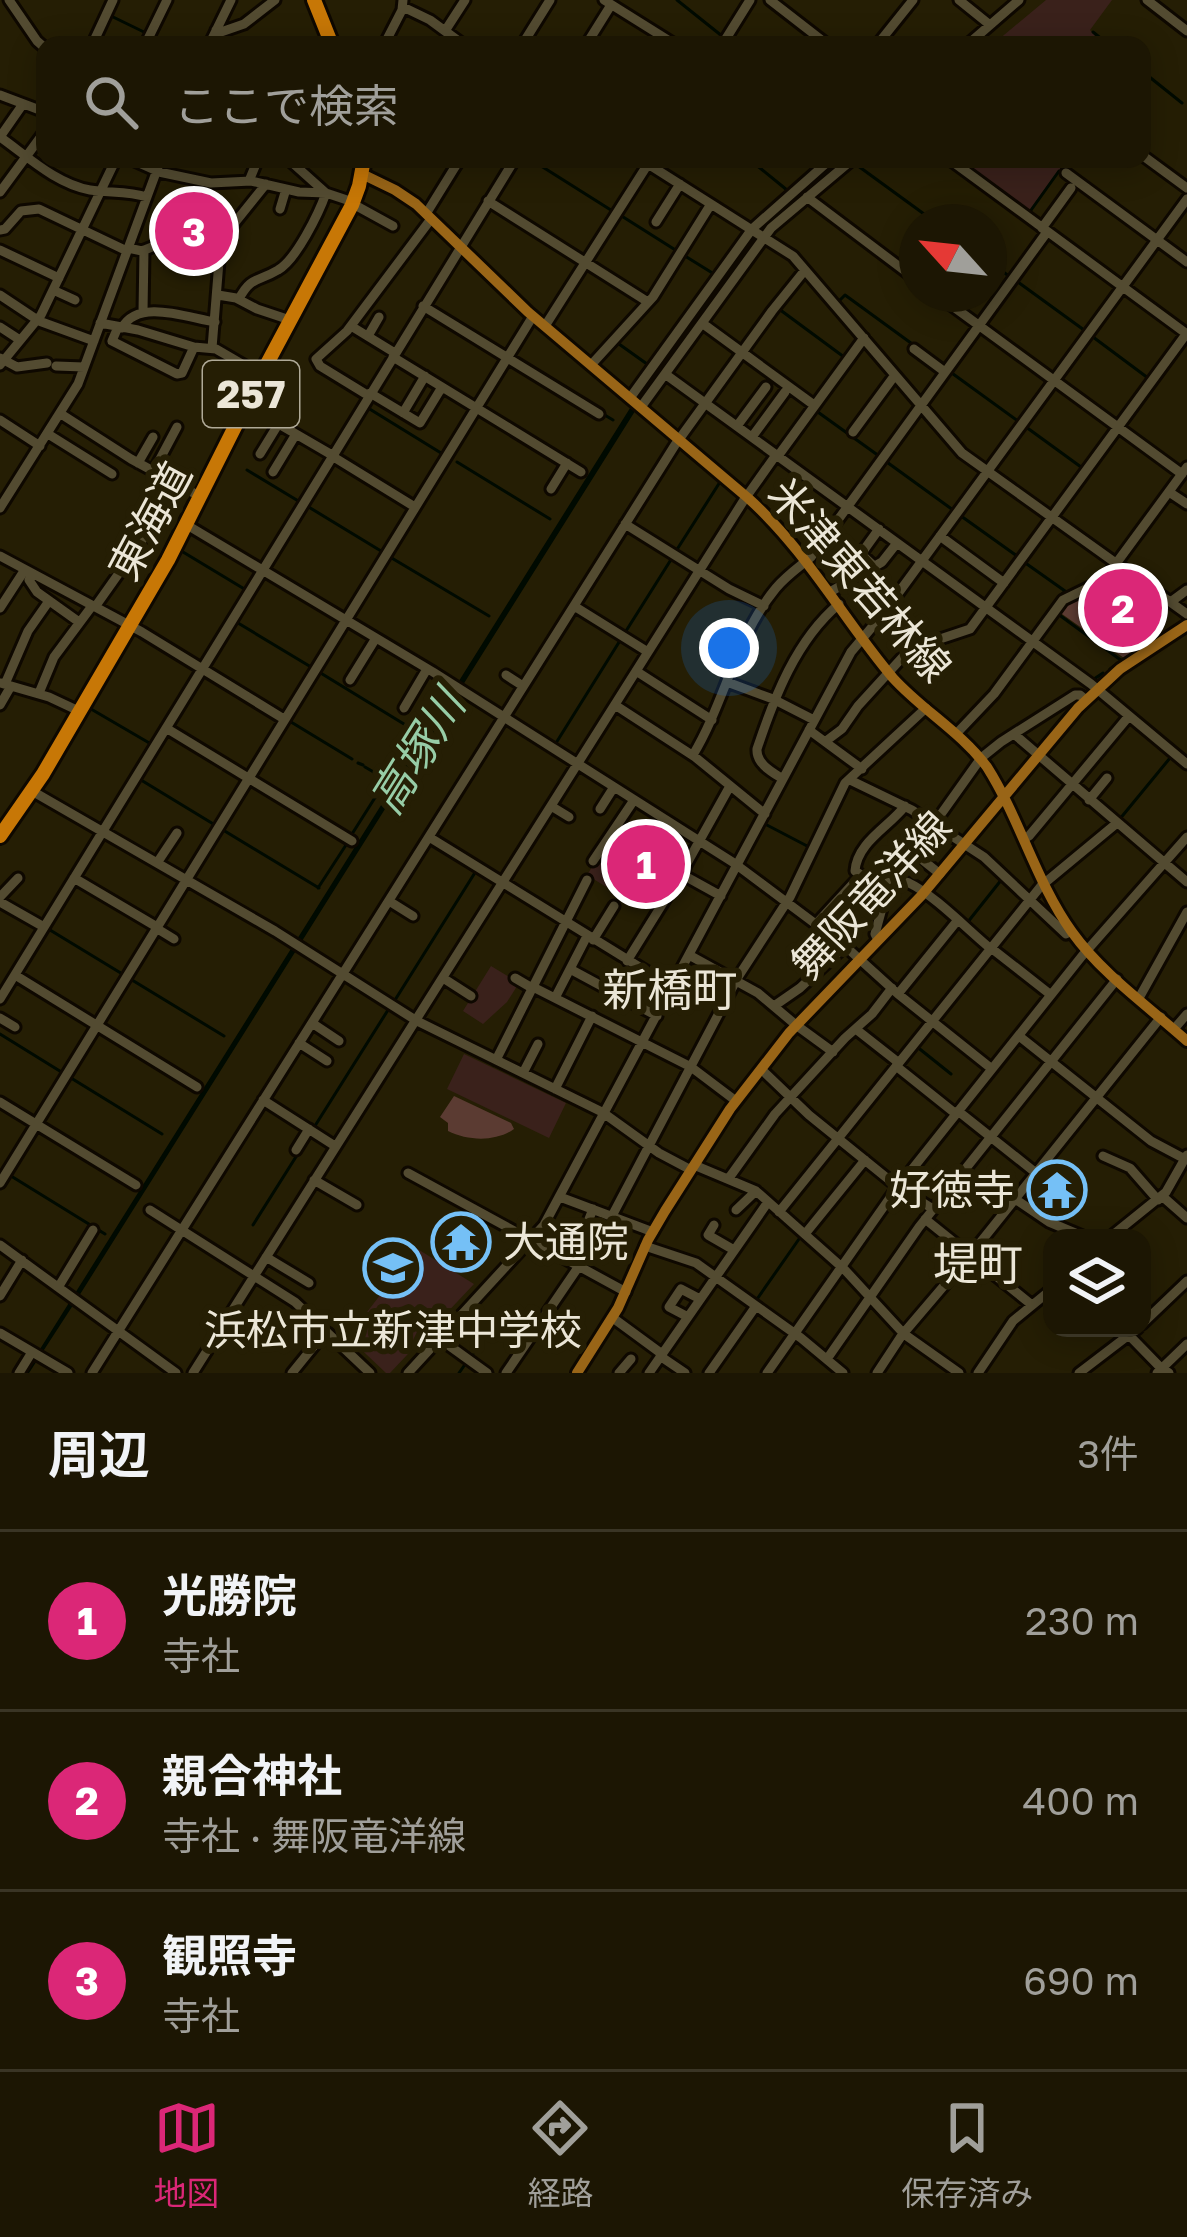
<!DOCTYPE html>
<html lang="ja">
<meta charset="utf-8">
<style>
:root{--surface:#1c1603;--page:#292312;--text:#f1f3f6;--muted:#a09f9a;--line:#3a3525;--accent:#db2777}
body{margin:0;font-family:"Golos Text","Noto Sans JP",sans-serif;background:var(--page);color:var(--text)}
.controls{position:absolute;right:36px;bottom:36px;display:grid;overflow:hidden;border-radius:24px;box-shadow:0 6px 30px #0003}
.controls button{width:108px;height:108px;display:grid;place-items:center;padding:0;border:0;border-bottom:3px solid var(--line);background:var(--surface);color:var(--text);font:60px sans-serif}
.compass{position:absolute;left:899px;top:204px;width:108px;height:108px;border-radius:50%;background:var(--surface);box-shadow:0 6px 30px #0003;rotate:297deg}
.you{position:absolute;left:729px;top:648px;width:42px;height:42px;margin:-30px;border:9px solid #fff;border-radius:50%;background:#1a73e8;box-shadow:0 0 0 18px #1a73e833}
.badge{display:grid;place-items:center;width:78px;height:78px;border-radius:50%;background:var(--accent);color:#fff;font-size:39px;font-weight:700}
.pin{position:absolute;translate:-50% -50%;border:6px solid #fff;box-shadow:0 3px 12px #0006}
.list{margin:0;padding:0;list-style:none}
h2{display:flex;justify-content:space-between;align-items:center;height:156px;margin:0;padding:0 48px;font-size:51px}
h2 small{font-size:39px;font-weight:400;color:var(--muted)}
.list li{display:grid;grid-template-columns:78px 1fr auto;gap:36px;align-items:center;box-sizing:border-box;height:180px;padding:0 48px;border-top:3px solid var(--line)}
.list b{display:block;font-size:45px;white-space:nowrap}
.list p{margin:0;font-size:39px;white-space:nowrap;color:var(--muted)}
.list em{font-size:39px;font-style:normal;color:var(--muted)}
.icon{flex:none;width:66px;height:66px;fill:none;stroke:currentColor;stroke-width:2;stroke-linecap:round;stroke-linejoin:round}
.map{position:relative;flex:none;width:1187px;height:1373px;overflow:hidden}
.search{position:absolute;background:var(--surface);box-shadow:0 6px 30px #0003;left:36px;right:36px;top:36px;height:132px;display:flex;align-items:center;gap:30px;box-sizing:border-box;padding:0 42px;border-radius:24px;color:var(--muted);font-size:45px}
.sheet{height:696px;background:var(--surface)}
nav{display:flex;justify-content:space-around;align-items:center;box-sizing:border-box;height:168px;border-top:3px solid var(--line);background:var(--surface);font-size:33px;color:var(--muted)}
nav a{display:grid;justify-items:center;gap:6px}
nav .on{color:var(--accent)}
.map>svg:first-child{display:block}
</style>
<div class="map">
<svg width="1187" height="1373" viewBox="0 0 1187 1373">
<rect width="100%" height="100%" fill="#251e04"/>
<path fill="#3a211b" d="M1046,0h66l-22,30 5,5 -7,10h-96z
M958,159h115l-10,14 -5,-2 -29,40z
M602,851l50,32 -1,4 12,7 -9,14 -8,-5 -4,6 -55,-34z
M491,966l28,17 -12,19 -24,22 -20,-13z
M464,1054l102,49 -17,35 -102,-49z
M416,1248l58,36 -84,89h-4l-38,-36z"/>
<path fill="#5b3b32" d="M1114,571l48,28 2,5c-13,15 -24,43 -40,54l-62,-44 -3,-4z
M454,1096l57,27 3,6c-18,13 -46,12 -66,2v-8l-8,-6z"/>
<path fill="#000a01" d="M837,159h11l-65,54 -146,195 -558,888 -50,77h-4l617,-984 120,-165z"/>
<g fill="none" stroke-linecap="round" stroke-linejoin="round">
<path stroke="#000a01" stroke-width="3" d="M677,0l45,36
M111,16l35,17
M1093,32l16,13
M153,36l18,9
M1142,71l40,32
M530,159l84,53
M749,159l38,31
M854,163l81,59
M1029,213l30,-42 4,3
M620,215l57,36
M685,256l29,18
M989,261l21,16
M1015,280l69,50
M838,302l7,-7 70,51
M779,309l65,48
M1093,337l55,41
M619,344l28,20
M949,371l69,50
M368,408l73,45
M815,410l64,46
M603,414l10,6
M1026,427l55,40
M884,460l69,50
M457,462l93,57
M247,470l53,32
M307,506l74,45
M961,516l56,40
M827,543l30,30
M676,551l44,-69
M183,552l63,38
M390,557l99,59
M1024,562l41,29 -3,3
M860,577l7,12
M1058,614l64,47 -12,8
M238,623l73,44
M626,631l46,-73
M319,672l98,60
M1094,679l9,-6
M463,698l35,21
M831,699l2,-3
M91,709l60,35
M824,713l4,-9
M291,722l61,37
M815,729l7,-14
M517,731l14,8
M556,743l65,-104
M358,763l5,2
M365,767l12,7
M384,778l3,2
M141,780l74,45
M784,787l27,-51
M782,792l1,-2
M780,795l-15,29 44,23
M1119,820l51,-62
M223,830l96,58
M352,834l31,-49
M318,888l28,-43
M967,923l35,-44
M50,930l74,45
M132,980l92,56
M395,1000l81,-129
M0,1034l63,39
M916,1046l35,28
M71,1078l91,56
M313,1129l75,-119
M11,1176l94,58
M253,1225l46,-73
M755,1302l44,-63
M469,1358l11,-12
M459,1373l7,-10"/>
<defs>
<path id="minor" d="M9,0l28,41 8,7
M604,0l72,45
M770,0l58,45
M959,0l31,25
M1147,0l40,31
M403,7l27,13 34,25
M216,30l5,2 23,-8 31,-24
M445,31l20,-31
M92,45l21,-45
M145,45l22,-45
M209,45l22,-45
M384,45l18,-35 1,-10
M522,45l28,-45
M586,45l25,-40
M722,45l28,-45
M877,45l36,-45
M967,45l52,-45
M0,95l45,17
M0,137c27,19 56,47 90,53 19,3 38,1 57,7
M0,137l23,-33
M1142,155l45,33
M130,159l29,13 52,11 40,-2 48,11 27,1 27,9
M640,159l153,97 169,197 225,161
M949,159l238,175
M1066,173l121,89
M249,181l9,-22
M0,192l45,-61
M807,197l110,83
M488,201l160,101
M353,204l40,22
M280,209l6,-20
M426,214l34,-55
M656,222l24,-38
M1042,228l29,-40
M0,230l5,-1 16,-18 18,-2 88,42
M128,248l14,3 25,-10 52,16
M0,250l59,28
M53,290l22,10
M936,294l246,180
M0,295l39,26 55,20
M218,295l18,3 21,11 33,11
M239,299c12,-23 19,-17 39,-29 18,-10 41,-57 48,-77l-38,-34
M423,306l176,108
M143,312l1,-62
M100,323l38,7 56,17 22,2 45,26
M351,326l44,27
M545,326l103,-162
M706,326l108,79
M0,327l20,13
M118,327l-6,14 65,33 5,-1 12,-26
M122,328c16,-30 66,-10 93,-6
M368,336l11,-19
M212,348l8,-99 9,-19 37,-46
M914,349l31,23
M393,357l188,115
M0,358l17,9 30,-4
M0,365l41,-50 75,-156
M591,365l62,-68 58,-93
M56,366l28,1
M665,374l426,310 96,80
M370,393l50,30 22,-36
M369,396l-49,-30 -4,-7 31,-28 84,-112
M630,398l122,-169 79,-70
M246,405l86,50
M641,407l130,-179 82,-69
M403,413l22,-37
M61,414l70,45 70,38
M0,420l40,26
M737,426l29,-39
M853,432l42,-57
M48,434l64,40
M752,437l33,-45
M260,454l19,-31
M332,456l83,51
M778,456l86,-118
M138,463l15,-26
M153,472l24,-45
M273,472l23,-38
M551,489l16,-26
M1169,492l18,12
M0,508l78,-124 83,-225
M625,524l104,65 35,17
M187,525l246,147 301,191 111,83 53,48 94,75
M940,536l64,47
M0,556l142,76 142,87
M874,566l-13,-12 18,-25
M32,575l-3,5 8,12 42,30
M830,592l52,-30 15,-19
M1172,601l15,-11
M574,606l74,46
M95,607l68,-96 20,-24
M0,608l24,-37
M636,671l76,49
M506,675l17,11
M350,680l26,-42
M727,682l46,17 41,21
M1,683l48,14 32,15
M5,684l23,-53 21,-30
M39,693l15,-36 38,-51
M0,705l11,-19
M615,705l80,52 70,57
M404,708l23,-39
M166,728l186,113
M809,730l53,39
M956,734l38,-40 69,-94 41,-20 83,-113
M1014,734l173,148
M826,741l16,-12 16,-23 52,-57 60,-20 217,-296
M693,755c32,-53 43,-119 83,-167 10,-12 23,-21 35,-31l236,-325
M783,779c-11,-7 -27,-15 -26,-30 17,-51 39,-109 82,-145
M850,780l62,30 72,47 82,77 5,-3
M32,791l243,140 142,90 185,91 57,41 32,17
M1089,800l18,-22
M551,806l18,11
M905,806c-16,21 -48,36 -50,65 15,12 35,4 54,12 24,11 60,48 82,66
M600,809l14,-22
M429,837l243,150
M1024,839l5,-3 100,-120
M910,850l30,24
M593,861l41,-61
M157,863l20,-30
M683,875l38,21
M74,878l83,49
M0,897l18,-19
M389,901l24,15
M0,902l44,25
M816,924l44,-48
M156,928l18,11
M593,940l21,-34
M878,940l-3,-6 15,-55 7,-15 37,-40 47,-66 20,-16 74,-47h5l6,5
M991,948l60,47
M689,955l69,38 38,32 37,27
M627,961l49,-79 5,-3 5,-14 44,-79
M570,969l87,47
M15,975l182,112
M443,978l28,18
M515,978l17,10
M533,987l158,80 45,34
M898,994l59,-73
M555,998l32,-62
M1139,998l48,-86
M0,999l515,-840
M774,1006l26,-18 45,-42
M0,1018l15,9
M312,1023l27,18
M1174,1029l13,-15
M857,1030l42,33
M1019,1036l132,105 34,18
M299,1043l28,18
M496,1060l91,-180
M896,1066l60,48
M761,1069l48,46 89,72 35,22
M523,1073l15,-29
M555,1089l37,-73
M263,1100l72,46
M0,1102l136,83
M958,1111l78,62
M296,1150l13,-21
M1103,1156l27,12 28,32
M694,1165l62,26 88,78 60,65 55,39
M408,1173l218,119
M729,1178l46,-64 70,-76 27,-24 20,-26
M314,1180l43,25
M0,1183l533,-867
M1162,1196l25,22
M560,1197l93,35
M1015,1199l34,23 38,16
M150,1210l145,92 75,71
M736,1210l20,-19
M779,1212l262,-326 76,-63
M612,1216l126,-239 52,-80 55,-114 81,-75
M925,1219l107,86
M714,1225l-6,10 26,15
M805,1234l60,-74
M1109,1238l57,-46 21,-37
M0,1245l176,128
M645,1246l51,17 105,75 42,35
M266,1257l43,26
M572,1262l21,-53
M59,1286l34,-56
M0,1296l22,-36
M688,1317l-19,-10 12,-18 19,10
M613,1318l49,36
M1142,1324l45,-43
M1122,1328l37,38 10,7
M0,1333l68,40
M440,1339l47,34
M660,1356l25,17
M827,1359l92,-132 198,-248
M19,1373l13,-21
M92,1373l583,-928 97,-134 33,-41
M193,1373l551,-873 32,-45
M292,1373l34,-42
M408,1373l136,-148 307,-573 32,-38 304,-415
M506,1373l73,-107
M619,1373l12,-14
M649,1373l119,-171
M709,1373l47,-67
M767,1373l127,-181 188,-236 105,-119
M877,1373l25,-38 69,-81 190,-237
M978,1373l35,-52 39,-32
M1079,1373l59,-45
M1157,1373l30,-29"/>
<path id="major" d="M362,174l33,16 21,14 112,108 220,186c59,53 95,121 145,180 29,32 68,54 94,89 33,52 49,115 85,165 30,42 77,75 115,109
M577,1373l41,-65 30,-68 17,-29 65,-102 59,-76 132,-137 157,-188 42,-39 67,-44"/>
<path id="highway" d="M314,0l18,45
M0,836l43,-62 125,-214 93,-185 91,-170 7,-19 5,-27"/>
</defs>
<use href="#minor" stroke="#0e0800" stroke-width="15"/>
<use href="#major" stroke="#0e0800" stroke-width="16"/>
<use href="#highway" stroke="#0e0800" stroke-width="20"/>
<use href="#minor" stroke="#534b31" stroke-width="9"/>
<use href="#major" stroke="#996517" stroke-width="10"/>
<use href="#highway" stroke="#c77706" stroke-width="14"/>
</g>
<defs>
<symbol id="temple-ring" viewBox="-11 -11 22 22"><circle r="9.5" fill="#251e04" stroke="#75c0f6" stroke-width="1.5"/><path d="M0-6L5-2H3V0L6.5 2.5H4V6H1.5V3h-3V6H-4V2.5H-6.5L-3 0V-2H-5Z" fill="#75c0f6"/></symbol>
<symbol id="school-ring" viewBox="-11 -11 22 22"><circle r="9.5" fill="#251e04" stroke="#75c0f6" stroke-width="1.5"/><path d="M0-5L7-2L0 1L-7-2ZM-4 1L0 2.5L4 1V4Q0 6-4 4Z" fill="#75c0f6"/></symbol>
</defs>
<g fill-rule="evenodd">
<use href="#temple-ring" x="1024" y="1157" width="66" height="66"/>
<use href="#temple-ring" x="428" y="1209" width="66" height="66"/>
<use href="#school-ring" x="360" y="1235" width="66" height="66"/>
</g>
<g text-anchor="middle" stroke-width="12" stroke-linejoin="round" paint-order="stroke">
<rect fill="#251e04" stroke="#b0aa98" stroke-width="3" x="203" y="361" width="96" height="66" rx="9"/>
<g font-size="39" font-weight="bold" fill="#ebe6d7">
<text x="251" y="408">257</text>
</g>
<g font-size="42" fill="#ebe6d7" stroke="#251e04">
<text transform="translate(150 521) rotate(-62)" y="15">東海道</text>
<text transform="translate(860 580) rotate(49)" y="15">米津東若林線</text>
<text transform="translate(871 895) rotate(-47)" y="15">舞阪竜洋線</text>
</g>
<g font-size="42" fill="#ebe6d7" stroke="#251e04" text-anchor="end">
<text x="1015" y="1205">好徳寺</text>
<text x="503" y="1257" text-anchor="start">大通院</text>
<text x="393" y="1345" text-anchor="middle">浜松市立新津中学校</text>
</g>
<g font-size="45" font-style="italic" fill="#97cda7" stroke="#251e04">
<text transform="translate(417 752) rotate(-58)" y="16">高塚川</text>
</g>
<g font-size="45" fill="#ebe6d7" stroke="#251e04">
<text x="670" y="1006">新橋町</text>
<text x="978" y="1280">堤町</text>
</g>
</g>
</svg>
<div class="controls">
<button><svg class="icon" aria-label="layers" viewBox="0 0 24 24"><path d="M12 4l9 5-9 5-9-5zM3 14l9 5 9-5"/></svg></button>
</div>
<svg class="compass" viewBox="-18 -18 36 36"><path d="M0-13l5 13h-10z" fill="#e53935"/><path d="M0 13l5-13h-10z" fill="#a09f9a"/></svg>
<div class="you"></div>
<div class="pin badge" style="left:646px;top:864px">1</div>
<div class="pin badge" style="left:1123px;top:608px">2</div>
<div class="pin badge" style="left:194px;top:231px">3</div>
<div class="search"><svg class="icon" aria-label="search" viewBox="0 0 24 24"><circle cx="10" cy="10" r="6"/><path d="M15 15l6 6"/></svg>ここで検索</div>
</div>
<section class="sheet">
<h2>周辺<small>3件</small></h2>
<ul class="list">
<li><span class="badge">1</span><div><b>光勝院</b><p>寺社</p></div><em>230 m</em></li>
<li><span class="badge">2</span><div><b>親合神社</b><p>寺社 · 舞阪竜洋線</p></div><em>400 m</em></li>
<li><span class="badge">3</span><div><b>観照寺</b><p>寺社</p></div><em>690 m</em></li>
</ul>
</section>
<nav>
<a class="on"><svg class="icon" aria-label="map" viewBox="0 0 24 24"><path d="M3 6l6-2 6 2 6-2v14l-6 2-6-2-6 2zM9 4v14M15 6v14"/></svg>地図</a>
<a><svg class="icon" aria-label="directions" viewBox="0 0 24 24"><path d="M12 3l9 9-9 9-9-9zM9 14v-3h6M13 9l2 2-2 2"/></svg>経路</a>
<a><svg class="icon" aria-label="saved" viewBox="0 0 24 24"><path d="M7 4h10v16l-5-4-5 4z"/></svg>保存済み</a>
</nav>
